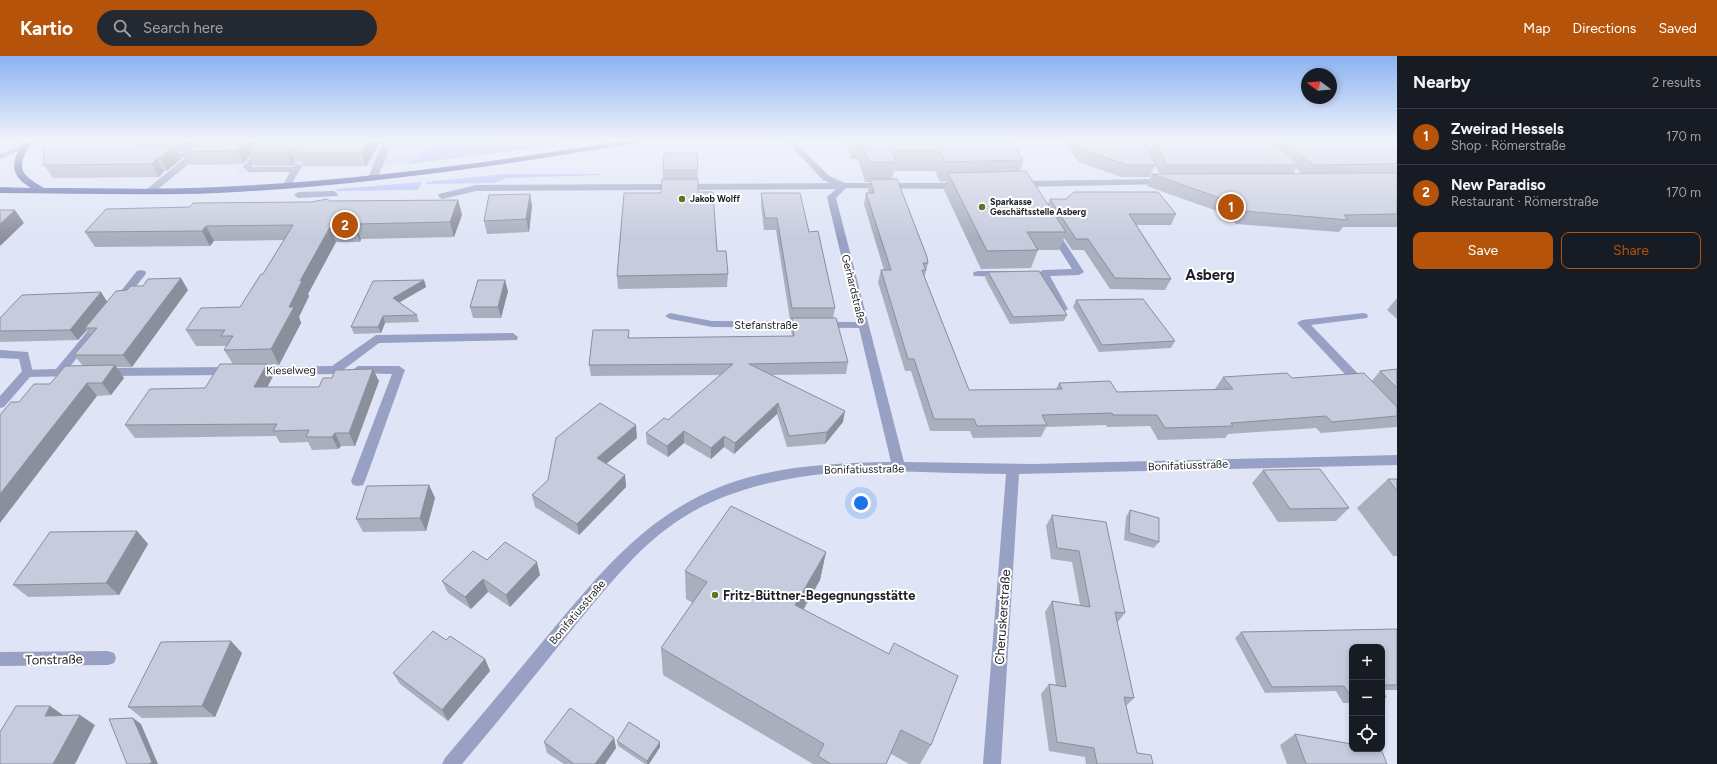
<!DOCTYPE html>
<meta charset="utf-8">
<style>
:root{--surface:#171b24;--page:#242831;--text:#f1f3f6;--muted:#9ea1a6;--line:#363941;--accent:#b45309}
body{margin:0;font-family:Figtree,sans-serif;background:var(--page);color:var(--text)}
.controls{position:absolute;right:12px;bottom:12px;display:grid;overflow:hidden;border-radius:8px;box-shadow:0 2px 6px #0003}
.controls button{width:36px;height:36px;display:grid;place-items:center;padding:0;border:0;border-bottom:1px solid var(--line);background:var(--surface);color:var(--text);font:20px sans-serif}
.compass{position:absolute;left:1301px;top:12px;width:36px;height:36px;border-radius:50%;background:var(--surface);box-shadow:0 2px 6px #0003;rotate:286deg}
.you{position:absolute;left:861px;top:447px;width:14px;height:14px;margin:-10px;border:3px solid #fff;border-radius:50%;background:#1a73e8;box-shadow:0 0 0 6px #1a73e833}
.badge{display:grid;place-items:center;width:26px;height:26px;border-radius:50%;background:var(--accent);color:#fff;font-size:13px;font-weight:700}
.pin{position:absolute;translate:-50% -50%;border:2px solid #fff;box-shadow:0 1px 4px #0006}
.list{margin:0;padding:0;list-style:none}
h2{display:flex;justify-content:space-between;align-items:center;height:52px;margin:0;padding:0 16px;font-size:17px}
h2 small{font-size:13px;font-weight:400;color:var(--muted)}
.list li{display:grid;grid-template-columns:26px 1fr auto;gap:12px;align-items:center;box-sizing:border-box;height:56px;padding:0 16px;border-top:1px solid var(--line)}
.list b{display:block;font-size:15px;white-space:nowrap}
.list p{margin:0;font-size:13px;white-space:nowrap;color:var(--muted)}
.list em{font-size:13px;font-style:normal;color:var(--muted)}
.actions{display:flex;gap:8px;padding:12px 16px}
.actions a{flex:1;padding:9px 0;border:1px solid var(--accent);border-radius:8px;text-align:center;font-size:14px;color:var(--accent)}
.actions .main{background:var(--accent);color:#fff}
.icon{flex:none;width:22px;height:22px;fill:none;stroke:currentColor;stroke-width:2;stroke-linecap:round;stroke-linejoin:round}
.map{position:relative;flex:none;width:1397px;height:708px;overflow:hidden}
header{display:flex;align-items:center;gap:24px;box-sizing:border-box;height:56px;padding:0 20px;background:var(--accent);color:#fff}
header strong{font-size:19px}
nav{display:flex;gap:22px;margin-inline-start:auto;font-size:14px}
.search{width:280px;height:36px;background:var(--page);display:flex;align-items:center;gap:10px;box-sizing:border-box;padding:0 14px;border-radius:22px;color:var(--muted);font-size:15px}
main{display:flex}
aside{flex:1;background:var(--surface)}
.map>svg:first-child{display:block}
</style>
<header>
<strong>Kartio</strong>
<div class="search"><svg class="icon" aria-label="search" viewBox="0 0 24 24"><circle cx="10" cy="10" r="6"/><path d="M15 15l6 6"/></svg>Search here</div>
<nav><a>Map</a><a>Directions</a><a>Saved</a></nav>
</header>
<main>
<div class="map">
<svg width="1397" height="708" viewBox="0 0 1397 708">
<rect width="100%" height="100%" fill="#dfe5f7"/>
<path fill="#d2d9f2" d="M263,84h172l-27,24 -173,10z"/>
<path fill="#afbef7" d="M435,84h122l-6,6 -143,18z
M504,118h96l1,1 -94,3 -13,5 -68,1 1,-2z
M422,126l-4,8 -82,1 1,-2z"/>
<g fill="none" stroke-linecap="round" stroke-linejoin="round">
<path fill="#98a1c3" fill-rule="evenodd" d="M201,84h8l-13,18 -43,35h-6v-4l38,-31 -22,-1h-3v-4h31z
M264,84h8l-21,27h42l2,-3h6l1,2 -12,21 -3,1 -4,-3 7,-13h-41l-6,-5z
M376,84h11l4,2c-3,9 -10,36 -19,39l-4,-3 14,-34h-6z
M334,135l4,3 -1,2 -39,2 -4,-3 4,-3z
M1053,172l3,1 28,43 -5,3 -29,1 18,33 -5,3 -5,-3 -20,-36 5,-3 29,-1 -24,-38z
M978,215h26l5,3 -5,3 -30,-1 -1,-2 1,-2z
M1363,257l4,1 1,2 -1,2 -56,7 55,57 2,3 -2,3h-8l-61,-65 5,-3z
M0,294l28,2 5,21 -2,3h-8l-4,-17 -19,-1z
M358,310h41l6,4 -40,111 -2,4 -5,1 -5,-1 -2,-4 41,-107 -38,-1 -2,-3z"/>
<path fill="#98a1c3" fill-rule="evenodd" d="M844,127l4,3 -12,12 68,264 129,2 364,-9v10l-378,9 -18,290h-18l23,-290c-68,0 -138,-8 -206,3 -43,7 -88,20 -124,45 -41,28 -71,68 -102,105 -37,46 -74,92 -112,137h-20l3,-6c33,-39 66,-78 99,-118 49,-58 93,-116 164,-148 56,-26 122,-29 183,-30l-32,-134 -147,-1 -42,-8 -5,-3 5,-3 42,8 145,1 -30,-125 9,-8 -360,2 -34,8 -4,-3 1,-2 37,-9z
M141,214l4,1 1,2 -1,2 -24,30h-8l-1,-2 1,-2 24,-30z
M100,264l5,3 -37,46 11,1 2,3 -2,3 -49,1 -26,30 -4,1v-12l23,-26 33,-1 40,-48z
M513,277l5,4 -1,3 -138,3 -40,30 -4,1 -80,1 -6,-4 6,-4 77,-1 44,-31z
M231,311l6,4 -6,4 -126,1 -6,-4 6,-4z
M108,595l6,2 2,5 -2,5 -6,2 -108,1v-14z"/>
<path fill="#98a1c3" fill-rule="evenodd" d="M33,84h10l-43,19v-5z
M785,84h8l36,36 16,7h116l4,3 -4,3 -120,-1 -18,-8z
M1165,123l3,1v4l-150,3 -4,-3 4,-3z"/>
<path fill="#5a67a3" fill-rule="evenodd" d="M629,84h16l-4,2c-140,24 -282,44 -424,51 -72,3 -145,0 -217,0v-6l31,1c-22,-13 -20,-26 -8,-45h3l4,2c-15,25 -8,30 14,43 58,0 116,2 173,-1 138,-6 276,-25 412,-47z"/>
</g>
<path fill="#aaafbe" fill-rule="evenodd" d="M43,84h333l2,6 -12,20h-63l-2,-4h-6l-3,4h-37l-5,-11 -7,9 -53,1 -6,-13h-7l4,7 -14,12h-3l-5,6 -106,1 -9,-13z
M845,84h170l-2,4 10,16 -3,12 28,32 2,-5 126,15 -5,11h-35l35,54 -6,11 -55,-1 -26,-39h-12l-8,-12 -5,12h-21l-7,18 -50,1 -37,-79 2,-9 -6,1 -5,-11h-41l-2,8 36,84 -3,12 -1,1 2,5 43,109 87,-1 3,-6 58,9 98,-2v-1l8,-12 69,1 80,3 8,-10 17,-2v58l-76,6 -5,-5 -88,6 -3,4 -67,2 -8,-14 -43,1 -1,-2 -60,2 -5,10 -68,1 -3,-7h-40l-19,-60h-6l-27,-89 3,-12h3l-20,-66 2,-11h3l-1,-3 2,-8h-5l-7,-23h-7z
M1062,84h335v87h-54l-4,5 -103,-8 -12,-13h-7l-70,-25 5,-12h8l-5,-8 -5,11h-29l-42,-15zM1296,112l6,6h-9z
M697,97l1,39 19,59 11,23 -1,13 -109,2 -1,-13 44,-83 2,-14v-9z
M761,137l48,39 26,76 -2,10 15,44 -2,12 -75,1 72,47 -18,22 -38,3 -10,-33 -43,40 -10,-7 -13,12 -27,-16 -16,14 -21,-13 -1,-11 22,-13 52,-45 -129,1 -2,-11 40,-35v8l163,-2 -1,-7 1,-9h-2l-14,-90h-12l-3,-25z
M530,138l2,12 -3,26 -42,2 -3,-13z
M458,144l4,15 -8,22 -93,2 -1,3h-24l-28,52 1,2 -10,21 2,6 -22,42h-12l6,11 -6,11h52l60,-6 -24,65h-14l-3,3 -26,1 -4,-8 -28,1 -4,-7 -141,2 -10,-13 80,-37 28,-24 -9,-14 3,-4h-31l-10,-16 54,-23 23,-33 21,-34 -70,1 -4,5 -115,1 -10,-15 105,-25 140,-6z
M988,216l79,43 -3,6 -54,3 -25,-46z
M424,224l2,7 -27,15 18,13 2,7 -34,1 -4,10 -27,1 -3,-7z
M188,234l-56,77h-16l8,11 -13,17 -14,1 -78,6 64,-36 -9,-11 17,-20 -4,-5 -9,10 -78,2v-24l107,-16z
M508,235l-7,27h-28l-3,-11z
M1397,242v21l-10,-9z
M1076,244l99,41 -4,7 -72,4 -26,-45z
M637,382l-31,25 19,12 1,12 -47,48 -44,-28 -3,-12z
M1263,414l86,38 -13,13 -58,1 -26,-39z
M1388,423h9v77h-4l-36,-48z
M429,429l6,13 -9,33 -63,1 -7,-13z
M1130,454l29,32 -5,6 -30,-8 2,-23z
M1052,459l73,98 -8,10 17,75 -8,8 11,47 16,11h-67l-1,-7 -36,-6 -8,-57 8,-10 7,1 -11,-73 7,-11 28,4 -8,-43 -21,-3 -5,-33z
M137,475l11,13 -29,51 -91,2 -15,-12z
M826,496l-6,28 -16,29 127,136 -11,19h-11l-18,-10 -5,10h-73l-150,-89 -2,-27 32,-45 -7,-4 -1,-28z
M487,504l53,15 -30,32 -22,-15 -17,17 -23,-16 -6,-12z
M1397,573v61h-15l4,7 -4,2v-52h-30v56h-9l-7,-12 -71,2 -30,-55 6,-6z
M446,584l39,19 5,12 -42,50 -48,-37 -7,-11z
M242,597l-27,64 -73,1 -14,-11z
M1295,678l92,30h-100l-7,-19z
M614,682l2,10 -11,16h-41l-17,-11 -3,-11z
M617,685l43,1v5l-11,17h-4l-27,-18z"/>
<path fill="#8b8e9b" d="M184,84h15l-9,11z
M247,84h15l-13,12 1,3 -7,9 -6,-13z
M369,84h7l2,6 -12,20 -4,-13z
M174,90l7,13 -14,12 -7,-13z
M290,93l5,13 -3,4 -5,-14z
M157,102l7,13 -5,6 -7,-13z
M530,138l2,12 -3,26 -3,-13z
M458,144l4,15 -8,22 -4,-15z
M15,154l9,13 -24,23v-22z
M355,168l6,15 -1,3 -6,-16z
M206,170l8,15 -4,5 -8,-15z
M330,171l6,15 -28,52 1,2 -10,21 2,6 -22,42 -8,-16 29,-68z
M181,222l7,12 -56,77 -9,-12z
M424,224l2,7 -31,18 -2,-7z
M505,224l3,11 -7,27 -3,-11z
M101,236l7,11 -23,25 2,2 -9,10 -8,-10z
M383,260l2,7 -4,10 -3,-6z
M267,308l6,12 -12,24 -7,-13z
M115,309l9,13 -13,17 -9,-12z
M373,313l6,12 -24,65 -6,-13z
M87,327l10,13 -97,127v-29z
M778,347l-1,11 -43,40 1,-11z
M845,355l-2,11 -18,22 2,-12z
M636,369l1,13 -38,32 -2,-12z
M684,375v12l-16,14 -1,-11z
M335,377l6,13 -3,3 -6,-12z
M724,380v11l-13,12v-11z
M625,419l1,12 -47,48 -2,-11z
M429,429l6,13 -9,33 -6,-13z
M137,475l11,13 -29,51 -13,-12z
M826,496l-6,28 -30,52 5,-27z
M537,506l3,13 -30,32 -4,-12z
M483,523l5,13 -17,17 -6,-12z
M231,585l11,12 -27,64 -13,-11z
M485,603l5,12 -42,50 -6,-11z
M50,650l16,11 -21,-1z
M80,659l15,10 -20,39h-22z
M133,662l8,6 17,40h-9z
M614,682l2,10 -11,16h-10z
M660,686v5l-11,17h-2v-3z"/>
<path fill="#c6cbdd" stroke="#8b8e9b" d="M43,84h75l18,5 38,1 -14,12h-3l-5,6 -108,1z
M195,84h52l-10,11 -54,1 8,-6z
M259,84h110l-7,13h-64l-2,-4h-6l-3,3h-38z
M861,84h149l13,20 -78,2 -5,-11h-48l4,11h-27z
M1075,84h67l14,25h-29l-44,-15z
M1154,84h117l28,25h-132z
M1284,84h113v24l-84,1z
M664,97h33l1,17h-35z
M1026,115l40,61h-39l11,18 -51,1 -39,-78z
M1397,117v41l-53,1 4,5 -105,-9 -12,-12h-8l-71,-25z
M662,123h36v13h15l4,59h9l2,23 -111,2 7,-83h37z
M870,123h27l30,78 1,6h-5l3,7h-4l4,11 43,109 93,-1 -3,-6 51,-2 7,11 116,-3 -10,-12 64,-4 5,5 72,-5 33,34v9l-65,6 -6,-6 -95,7 2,3 -68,2 -8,-13h-44l-1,-2 -70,2 5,10 -70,1 -3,-7h-40l-20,-60h-6l-27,-89h10l-25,-77h8z
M1074,136h84l18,22h-47l42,65 -56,-1 -27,-39h-12l-26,-40h16z
M761,137h39l9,39 9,-1 17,77h-43l-15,-90h-12z
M530,138l-4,25 -42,2 5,-26z
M327,143l3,2 128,-1 -8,22 -95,2 -1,2 -24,1 -30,54h2l-13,26h5l-23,42 -47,1 9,-14h-12l4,-6h-39l15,-22 39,-1 21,-33h2l30,-49 -87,1 -4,5 -117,1 21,-23 84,-2 3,-4 118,-1z
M0,154h15l-15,14z
M1039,215l28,44 -54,2 -25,-45z
M181,222l-58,77h-49l23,-27h-12l31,-37 11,-1 4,-4h12l5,-7z
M424,224l-31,18 24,17 -34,1 -5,11h-27l22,-46z
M478,224h27l-7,27h-28z
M101,236l-31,38 -70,1v-13l22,-23z
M1143,243l32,42 -73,4 -26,-45z
M792,262h44l12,44 -99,2 96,47 -18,21 -38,4 -11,-33 -43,40 -11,-7 -13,12 -27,-17 -17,15 -21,-13 18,-15 4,2 65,-56 -144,1 4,-35h36l-1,8 166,-2z
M220,308h47l-13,23h65l4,-9h9l3,-8 38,-1 -24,64h-14l-3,4h-26l3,-7 -36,1 4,-7 -152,1 25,-36 55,-1z
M115,309l-13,18h-15l-87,111v-79l11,-13h8l15,-18h16l15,-18z
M1397,313v19l-17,-17z
M600,347l36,22 -39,33 28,17 -48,49 -45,-29 16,-15 8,-42z
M1320,413l29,39 -59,1 -27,-39z
M1388,423h9v12z
M429,429l-9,33 -64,1 11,-33z
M731,450l95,46 -31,53 94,49 5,-11 64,33 -27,69 -30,-15 -15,34h-55l-13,-8 6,-12 -163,-96 46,-66 -22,-11z
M1130,454l29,8v24l-30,-9z
M1052,459l54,7 19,91 -10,-1 19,86 -10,-1 13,56 14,2 2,9h-56l-3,-16 -37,-6 -8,-58 17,3 -14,-86 38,6 -11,-56 -22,-3z
M137,475l-31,52 -93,2 37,-53z
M505,486l32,20 -31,33 -23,-16 -18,18 -23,-16 31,-30 14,9z
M1397,573v56h-15v-38h-30v50h-1l-7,-11 -72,1 -31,-55z
M433,575l13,9 4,-4 35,23 -43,51 -49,-37z
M231,585l-29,65 -74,1 33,-65z
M1382,634l4,7h-4z
M16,650h34l-5,10 35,-1 -27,49h-53v-32z
M570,652l44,30 -19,26h-21l-30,-22z
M133,662l19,44 -3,2h-22l-18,-45z
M629,666l31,20 -13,19 -30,-20z
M1295,678l57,10v5h29l6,15h-81z"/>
<linearGradient id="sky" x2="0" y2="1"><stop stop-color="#8bb3f1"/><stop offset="0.46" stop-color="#f1f3fb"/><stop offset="1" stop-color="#f1f3fb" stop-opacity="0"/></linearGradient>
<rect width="1397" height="183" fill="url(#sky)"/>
<g fill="#5f7425" stroke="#fff" stroke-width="1.5">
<circle cx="682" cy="143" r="4"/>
<circle cx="982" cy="151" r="4"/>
<circle cx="715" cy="539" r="4"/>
</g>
<g text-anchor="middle" stroke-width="4" stroke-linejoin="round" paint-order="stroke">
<g font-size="9" font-weight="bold" fill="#1f2027" stroke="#fff" text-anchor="start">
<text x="690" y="146">Jakob Wolff</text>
<text x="990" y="149">Sparkasse<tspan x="990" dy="10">Geschäftsstelle Asberg</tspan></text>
</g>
<g font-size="11" fill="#1f2027" stroke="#fff">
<text transform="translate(854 233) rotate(76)" y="4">Gerhardstraße</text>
<text x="766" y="273">Stefanstraße</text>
<text transform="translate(291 314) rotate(-1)" y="4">Kieselweg</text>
<text transform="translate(1188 409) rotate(-2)" y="4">Bonifatiusstraße</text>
<text transform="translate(864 413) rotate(-1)" y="4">Bonifatiusstraße</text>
<text transform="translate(577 556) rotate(-50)" y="4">Bonifatiusstraße</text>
</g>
<g font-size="13" font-weight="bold" fill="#1f2027" stroke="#fff" text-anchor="start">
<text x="723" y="544">Fritz-Büttner-Begegnungsstätte</text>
</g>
<g font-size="13" fill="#1f2027" stroke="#fff">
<text transform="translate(1002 561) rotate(-86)" y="5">Cheruskerstraße</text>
<text transform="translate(54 603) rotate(-1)" y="5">Tonstraße</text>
</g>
<g font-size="15" font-weight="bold" fill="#1f2027" stroke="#fff">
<text x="1210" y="224">Asberg</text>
</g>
</g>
</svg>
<div class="controls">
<button>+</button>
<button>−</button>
<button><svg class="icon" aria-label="locate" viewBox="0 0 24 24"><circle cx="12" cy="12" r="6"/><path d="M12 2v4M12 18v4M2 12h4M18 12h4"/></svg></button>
</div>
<svg class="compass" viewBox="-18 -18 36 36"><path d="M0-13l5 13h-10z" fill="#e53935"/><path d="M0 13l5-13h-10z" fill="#9ea1a6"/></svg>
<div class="you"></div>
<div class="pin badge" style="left:1231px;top:151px">1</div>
<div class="pin badge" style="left:345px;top:169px">2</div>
</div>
<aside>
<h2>Nearby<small>2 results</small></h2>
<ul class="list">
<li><span class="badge">1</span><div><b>Zweirad Hessels</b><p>Shop · Römerstraße</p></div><em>170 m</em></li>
<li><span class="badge">2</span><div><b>New Paradiso</b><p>Restaurant · Römerstraße</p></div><em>170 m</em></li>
</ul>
<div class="actions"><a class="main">Save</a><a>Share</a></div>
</aside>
</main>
